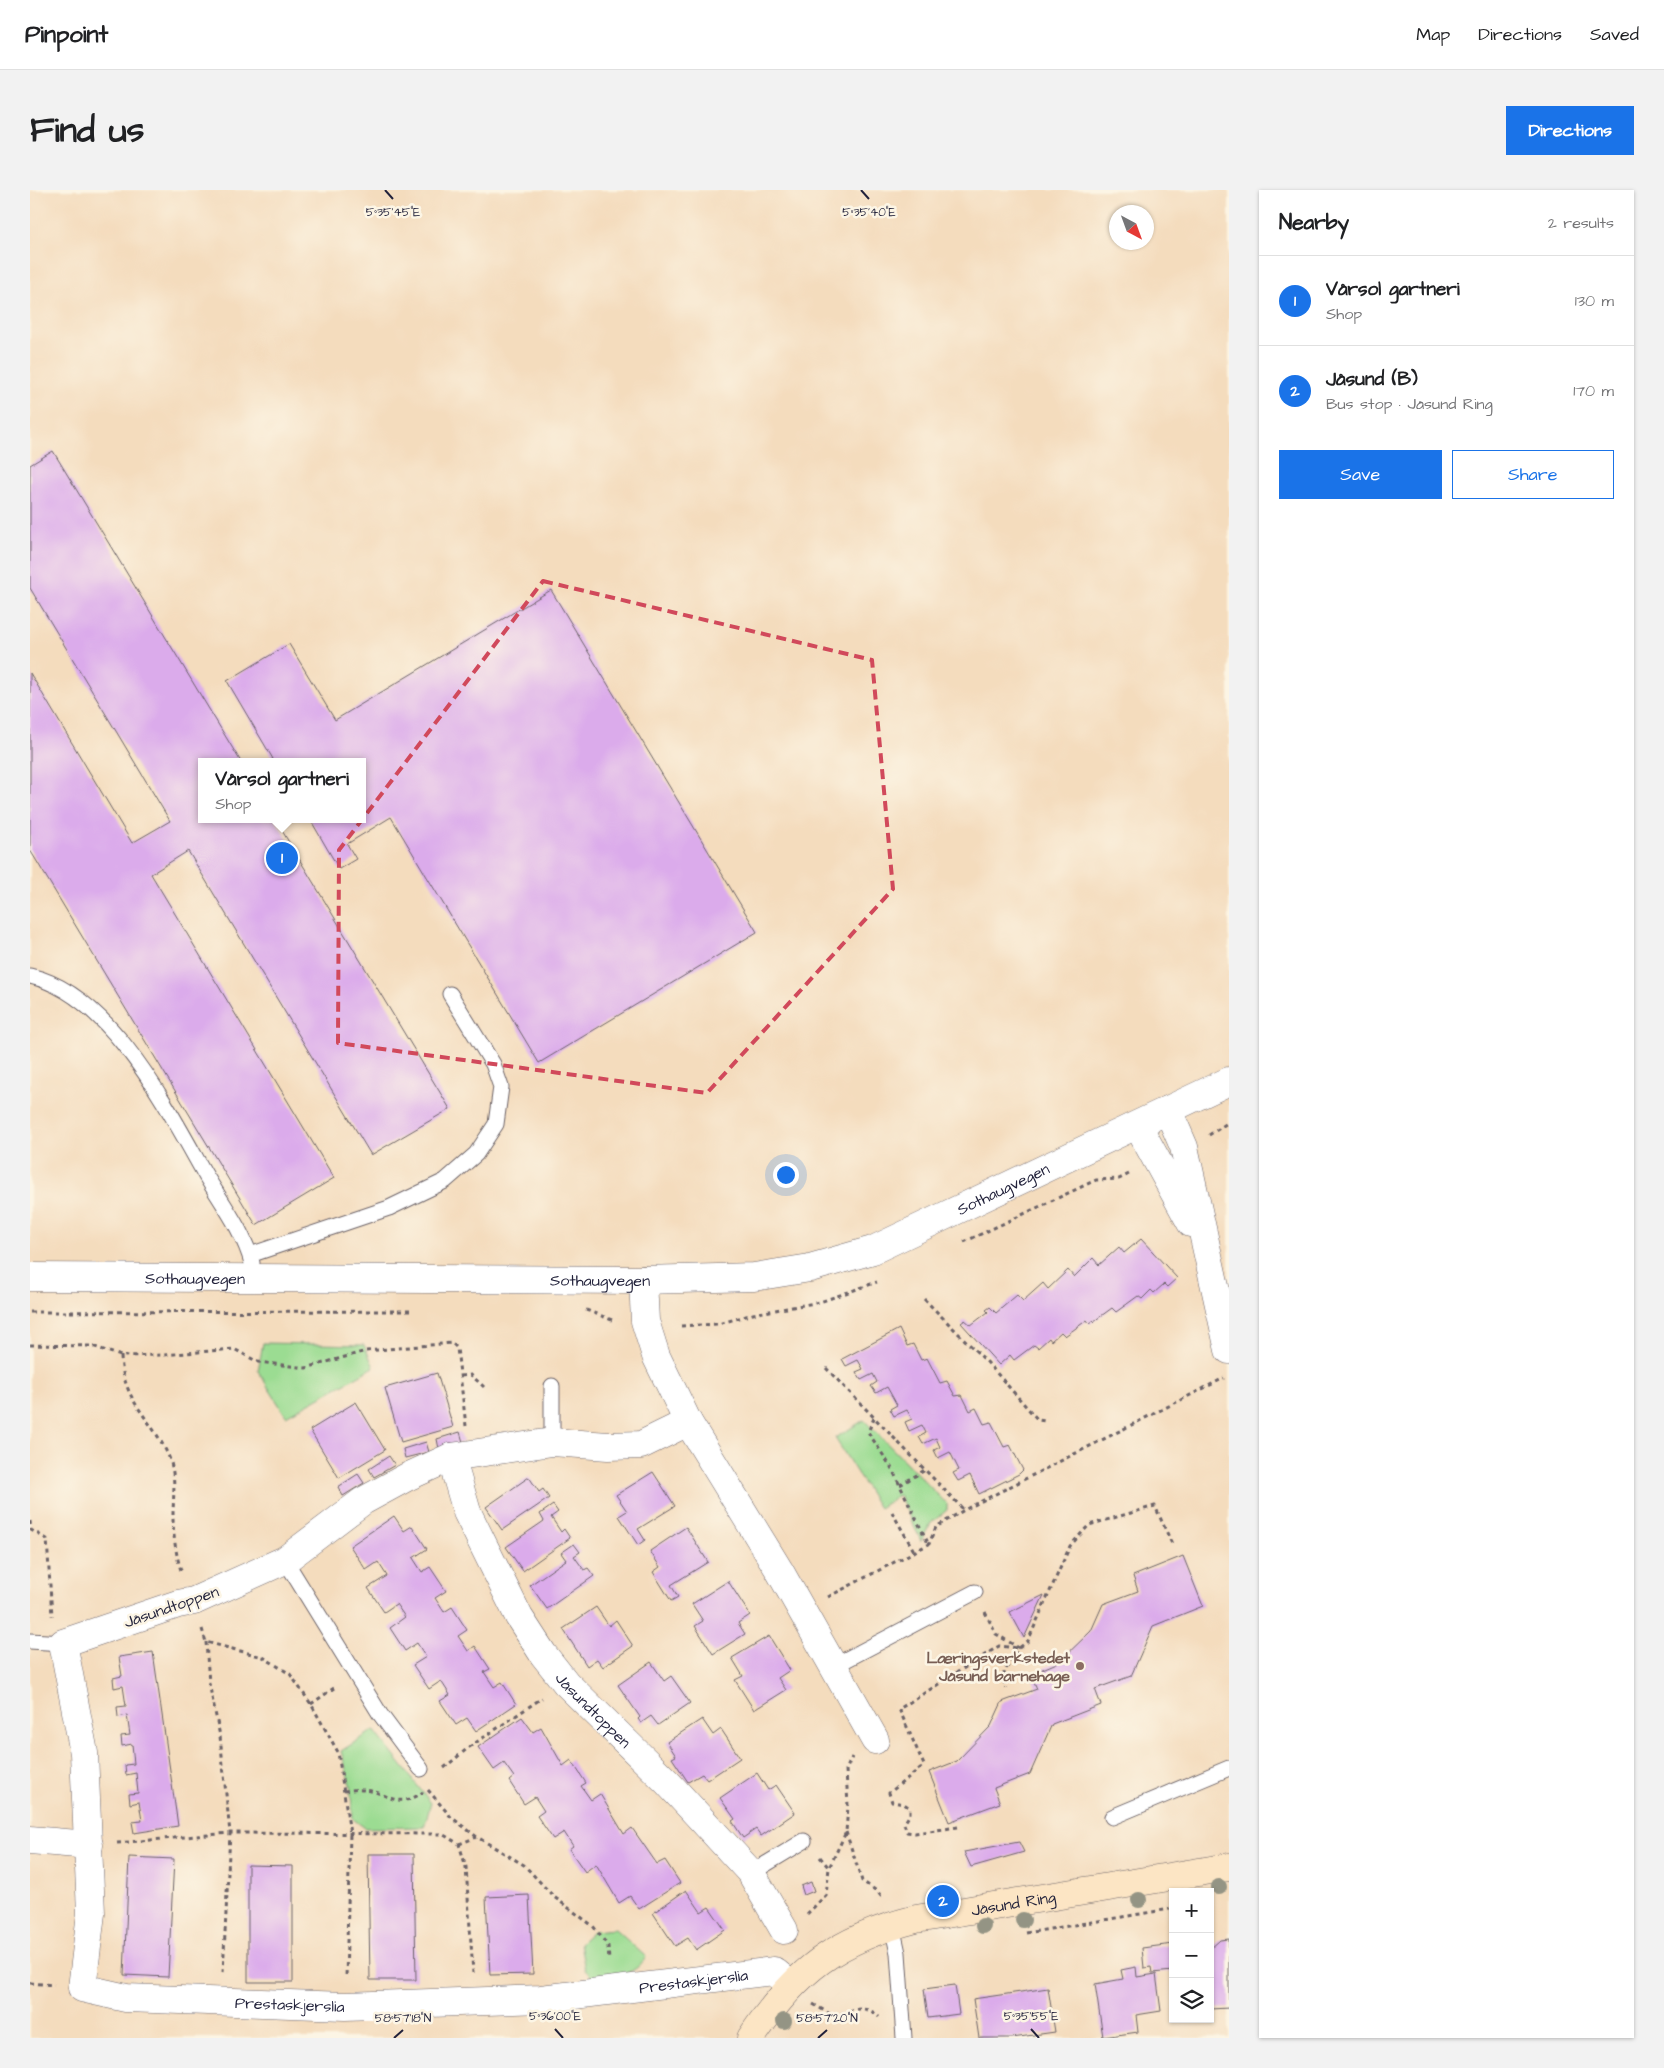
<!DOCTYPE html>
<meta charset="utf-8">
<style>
:root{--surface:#fff;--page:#f2f2f2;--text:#202124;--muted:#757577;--line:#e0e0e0;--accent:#1a73e8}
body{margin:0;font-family:"Architects Daughter",sans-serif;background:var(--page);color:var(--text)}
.controls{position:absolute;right:15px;bottom:15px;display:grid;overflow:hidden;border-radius:0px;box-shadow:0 1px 4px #0004}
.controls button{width:45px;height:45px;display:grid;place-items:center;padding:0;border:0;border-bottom:1px solid var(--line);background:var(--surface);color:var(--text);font:25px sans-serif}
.compass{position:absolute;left:1079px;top:15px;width:45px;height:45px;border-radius:50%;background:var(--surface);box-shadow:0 1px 4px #0004;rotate:139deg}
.you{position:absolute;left:755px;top:984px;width:18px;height:18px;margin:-12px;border:4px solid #fff;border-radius:50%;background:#1a73e8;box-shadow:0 0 0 8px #1a73e833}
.badge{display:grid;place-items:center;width:32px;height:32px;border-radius:50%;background:var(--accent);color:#fff;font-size:16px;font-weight:700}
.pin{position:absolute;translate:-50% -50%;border:2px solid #fff;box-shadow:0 1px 5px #0006}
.popup{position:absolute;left:168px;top:568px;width:168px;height:65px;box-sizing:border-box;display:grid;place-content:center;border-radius:0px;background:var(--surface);filter:drop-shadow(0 1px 4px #0005);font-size:16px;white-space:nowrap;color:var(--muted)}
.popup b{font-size:19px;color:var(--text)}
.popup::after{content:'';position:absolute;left:50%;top:100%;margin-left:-10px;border:10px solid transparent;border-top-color:var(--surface)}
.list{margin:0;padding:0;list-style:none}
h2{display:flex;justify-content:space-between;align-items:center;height:65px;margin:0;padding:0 20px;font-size:21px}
h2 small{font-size:16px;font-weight:400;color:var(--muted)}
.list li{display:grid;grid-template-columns:32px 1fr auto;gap:15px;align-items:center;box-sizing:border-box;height:90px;padding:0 20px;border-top:1px solid var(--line)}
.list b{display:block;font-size:19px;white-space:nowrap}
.list p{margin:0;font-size:16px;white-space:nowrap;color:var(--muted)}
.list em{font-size:16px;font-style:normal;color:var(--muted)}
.actions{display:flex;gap:10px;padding:15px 20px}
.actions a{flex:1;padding:11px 0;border:1px solid var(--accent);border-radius:0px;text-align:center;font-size:18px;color:var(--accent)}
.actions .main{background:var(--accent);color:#fff}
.icon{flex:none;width:28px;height:28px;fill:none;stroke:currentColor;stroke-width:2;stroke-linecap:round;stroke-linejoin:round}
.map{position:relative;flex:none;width:1199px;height:1848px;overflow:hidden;border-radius:0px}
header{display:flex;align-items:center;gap:30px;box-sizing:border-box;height:70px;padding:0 25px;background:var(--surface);border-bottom:1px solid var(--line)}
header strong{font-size:24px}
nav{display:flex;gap:28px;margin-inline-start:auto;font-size:18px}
.intro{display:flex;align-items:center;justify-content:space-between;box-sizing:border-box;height:120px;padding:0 30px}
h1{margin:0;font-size:35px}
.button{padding:12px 22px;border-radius:0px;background:var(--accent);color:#fff;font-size:18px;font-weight:700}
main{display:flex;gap:30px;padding:0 30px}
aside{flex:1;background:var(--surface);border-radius:0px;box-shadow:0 1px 4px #0004}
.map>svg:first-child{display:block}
</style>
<header>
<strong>Pinpoint</strong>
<nav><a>Map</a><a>Directions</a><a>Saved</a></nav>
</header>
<div class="intro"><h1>Find us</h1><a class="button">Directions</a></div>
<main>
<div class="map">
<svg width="1199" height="1848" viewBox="0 0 1199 1848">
<rect width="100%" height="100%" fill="#fcf5e5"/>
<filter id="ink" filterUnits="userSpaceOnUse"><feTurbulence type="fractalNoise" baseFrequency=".02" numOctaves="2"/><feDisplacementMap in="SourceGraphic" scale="10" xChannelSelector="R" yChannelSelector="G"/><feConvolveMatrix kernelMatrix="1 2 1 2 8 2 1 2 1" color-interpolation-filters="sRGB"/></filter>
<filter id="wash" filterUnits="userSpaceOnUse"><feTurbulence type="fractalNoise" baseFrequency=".0096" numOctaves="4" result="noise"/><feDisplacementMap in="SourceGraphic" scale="20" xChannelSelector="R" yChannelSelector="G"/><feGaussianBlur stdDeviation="1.12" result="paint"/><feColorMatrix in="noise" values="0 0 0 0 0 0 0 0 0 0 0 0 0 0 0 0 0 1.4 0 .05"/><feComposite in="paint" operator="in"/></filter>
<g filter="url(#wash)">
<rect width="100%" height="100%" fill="#f4dcbd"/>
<path fill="#9bdc92" stroke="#5e7f66" d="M233,1153l101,2 10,22 -88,49 -28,-45z
M834,1230l83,84v6l-16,13 -10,18 -22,-46 -20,13 -44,-70z
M344,1540l57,73 -7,24 -59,1 -12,-9 -3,-35 -9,-33z
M585,1739l31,28c-12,20 -32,20 -54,20l-7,-7 -5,-27 13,-12z"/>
<g id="blocks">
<path fill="#dbabeb" d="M23,261l188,311h-39v57h73l175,290 -79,46 -183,-304 -37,23 183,304 -78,47 -226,-375v-177l102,170 38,-22 -140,-233v-123z
M521,400l206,342 -218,131 -148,-246 -44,27 9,15 -17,10 -29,-50h52v-57h-94l5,-3 -46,-78 62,-37 46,76z
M1111,1049l36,39 -10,9 -3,-3 -10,9 -3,-3 -9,9 -4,-3 -22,16 -4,-4 -22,16 -3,-4 -22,16 -4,-4 -10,9 -2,-3 -11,10 -4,-3 -20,15 -4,-5 -11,10 -38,-42 4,-3 6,5 17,-13 -2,-2 4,-3 6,6 21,-18 6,6 20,-18 5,6 20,-19 6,7 19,-19 6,7 20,-18 5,6z
M869,1139l8,17 6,-2 8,16 6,-2 13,25 7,-2 8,15 7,-1 8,16 6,-3 8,16 7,-2 13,25 6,-2 13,25 -4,4 -40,20 -9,-19 -12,6 -5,-8 6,-3 -9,-18 -12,6 -4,-8 6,-3 -4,-9 -13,6 -4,-7 7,-4 -4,-8 -13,6 -4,-9 7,-3 -5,-9 -13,6 -4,-7 7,-4 -10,-18 -11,6 -5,-7 6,-4 -4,-8 -12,6 -5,-8 7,-3 -5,-9 -12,6 -4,-7z
M407,1183l16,54 -52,15 -16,-54z
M326,1212l29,48 -46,28 -29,-48z
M430,1242l3,10 -24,7 -2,-10z
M396,1252l3,10 -24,6 -2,-9z
M359,1266l6,9 -21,12 -5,-8z
M623,1282l22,34 -37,23 7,11 -7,5 -19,-29 8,-5 -11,-16z
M328,1284l6,9 -21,13 -5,-9z
M499,1287l10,15 4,-3 6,9 -47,32 -16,-23z
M523,1315l5,7 -7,5 10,15 3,-3 6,9 -47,33 -17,-24 38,-26 -4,-7z
M364,1326l10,15 8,-5 15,23 -14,9 9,14 8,-5 16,24 -11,7 9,14 8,-5 15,23 -9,6 10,15 7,-5 15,23 -6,3 10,15 8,-5 14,22 -40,27 -9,-13 -11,7 -16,-24 10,-6 -9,-14 -12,8 -16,-24 13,-8 -9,-14 -12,8 -15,-23 15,-11 -9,-13 -12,8 -16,-24 19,-12 -9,-14 -12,8 -16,-24z
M656,1337l22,35 -37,23 7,12 -7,4 -18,-29 7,-5 -10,-16z
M544,1354l6,8 -6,4 10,14 4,-2 6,8 -47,33 -17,-24 36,-25 -5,-7z
M1153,1366l20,50 -50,20 -22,50 -36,13 6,16 -49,19 -22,50 -36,14 6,15 -51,19 -20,-50 28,-11 34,-35 11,-24 35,-13 -6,-15 28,-12 32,-31 12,-27 35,-13 -5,-15z
M698,1391l22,34 -12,8 7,11 -32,20 -18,-28 8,-5 -11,-17z
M1014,1405l-20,43 -14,-26z
M566,1417l13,19 7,-6 17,26 -30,21 -6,-8 -10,7 -24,-37z
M739,1446l21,34 -12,8 8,12 -32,20 -19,-30 8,-4 -11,-18z
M123,1462l25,174 -44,7 -2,-11 10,-1 -3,-19 -9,2 -1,-10 9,-1 -2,-20 -10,2 -1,-10 9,-1 -2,-20 -10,2 -1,-10 9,-1 -3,-20 -9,2 -1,-10 9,-1 -3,-20 -9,2 -1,-10 9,-2 -3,-19z
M621,1472l13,19 7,-5 19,27 -32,22 -7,-9 -10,7 -3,-4 2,-2 -22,-32z
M492,1527l11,15 8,-5 22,39 8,-6 15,23 -5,3 10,14 9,-6 24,40 8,-6 25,36 8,-4 15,23 -41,26 -9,-13 -11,7 -23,-39 -11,8 -16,-23 4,-3 -9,-14 -11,7 -16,-23 7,-5 -9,-14 -11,7 -15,-23 5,-4 -10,-14 -10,7 -16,-23z
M672,1529l11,16 8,-6 19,29 -33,22 -5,-6 -14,8 -16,-24 4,-2 -9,-14z
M727,1583l11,17 8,-5 19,28 -34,23 -5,-7 -13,9 -11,-17 3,-2 -15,-21z
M989,1652l5,10 -53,15 -7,-15z
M338,1664h46l2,126h-46z
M99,1667l45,2 -6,118 -44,-2z
M218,1675l45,1v116h-45z
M781,1692l3,9 -10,4 -3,-9z
M656,1700l15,22 8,-5 16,23 -29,20 -8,-12 -13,8 -22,-33z
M499,1705l4,79 -43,1 -4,-78z
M1199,1749v69l-19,1v-60l10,-9z
M1143,1754v27l-21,2 -1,-6 -7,1 -2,-20z
M1106,1777l1,10 19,-3 5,37 -25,4 2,17 -35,5 -8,-53 28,-5 -2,-9z
M925,1795l4,29 -31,4 -4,-29z
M1018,1798l7,44 -43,6h-33l-6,-39z"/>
</g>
</g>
<g filter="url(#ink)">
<use href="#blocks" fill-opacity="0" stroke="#6c6368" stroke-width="1"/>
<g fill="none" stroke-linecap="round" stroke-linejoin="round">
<defs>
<path id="service" d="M0,786c81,18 138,133 176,200 16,27 38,56 46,87
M220,1065l139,-47 56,-27 31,-27 20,-30 5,-37 -8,-23 -43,-70
M522,1252v-56
M255,1370l95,154 41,55
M0,1451l33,2
M802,1477l143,-75
M1082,1627l117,-49
M721,1683l53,-32
M862,1736l6,27 6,85"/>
<g id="minor">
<path d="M1138,920l16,37 45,203"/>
<path d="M1108,936l53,97"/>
<path id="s1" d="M0,1087l613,3 111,-3 56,-9 63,-18 356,-169"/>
<path d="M613,1090l2,41 11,35 32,66 91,148 96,170"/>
<path id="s2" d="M658,1232l-47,23 -33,1 -56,-4 -101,15 -44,20 -44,24 -78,59 -91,41 -16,3 -115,39 21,110 7,160 -9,75 44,10 219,8 196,-7 233,-28 17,14"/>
<path id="s3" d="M421,1267l16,55 52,105 24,37 23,29 101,99 84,91 33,57"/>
<path d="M0,1650l59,5"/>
</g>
<g id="secondary">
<path id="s4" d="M721,1848c45,-68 86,-99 165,-119l313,-52"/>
</g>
</defs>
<use href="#service" stroke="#6c6368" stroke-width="17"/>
<use href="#minor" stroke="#6c6368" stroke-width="29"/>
<use href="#secondary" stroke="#6c6368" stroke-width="29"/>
<path stroke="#6c6368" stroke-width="3" stroke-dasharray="4 4" stroke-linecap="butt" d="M1179,945l20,-13
M934,1052l132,-62 23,-1 12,-6
M894,1109l63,63 51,58 7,1
M556,1120l26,10
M0,1122l382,-1
M651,1136l37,-2 35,-10 67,-12 57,-20
M0,1155l62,1 29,10 42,-1 71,-6 24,13 48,6 60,-17 86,-8 5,5 9,78
M91,1166c2,47 30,61 47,99 9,19 5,42 5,61 0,18 3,41 9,57
M796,1178l138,142
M431,1186l10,-1 13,12
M844,1228l-6,14 23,35 37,76
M870,1295l25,-15
M862,1322l22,39
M0,1331l1,9 16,9 5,77
M798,1407l101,-53 7,-17 28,-17 260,-132
M955,1422l11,22 23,14 -15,24 1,17
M172,1439l4,13 57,15 27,17 21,30 27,48 12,82 -4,144
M176,1452l3,41 11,53 10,97 -7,140
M281,1514l26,-18
M414,1578l24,-20 74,-50
M398,1600l23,27 26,20 47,28 30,32 39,29 15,20 1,15
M314,1601c6,-1 13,-2 20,-1 26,2 32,21 59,2
M928,1637l-43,6 -8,-1 -3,-8 6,-10v-6l-6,-4 -12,-2 -3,-9 35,-28 -25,-56 100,-63 20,2 9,-7 42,-95 19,-21 66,-19 17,38
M816,1642l16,49 16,11 5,7
M87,1653l113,-10 212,1 17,10 7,23 7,106
M429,1654l18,-7
M790,1667l9,11
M777,1724l19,-19 3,-27 17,-36 2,-26 -2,-36 6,-13
M996,1743l144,-24
M0,1793l24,2
M783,1814l22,13c15,-7 30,-14 44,0"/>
<use href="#service" stroke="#fff" stroke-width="15"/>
<use href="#minor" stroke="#fff" stroke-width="28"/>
<use href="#secondary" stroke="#fce5c4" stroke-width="28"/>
</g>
<g fill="#949484">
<circle cx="1189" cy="1697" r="8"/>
<circle cx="1109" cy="1710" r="8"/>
<circle cx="993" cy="1730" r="8"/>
<circle cx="953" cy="1736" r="8"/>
<circle cx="754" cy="1831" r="8"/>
</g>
</g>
<path fill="none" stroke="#d1495b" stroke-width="4" stroke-dasharray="10 6" stroke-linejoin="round" d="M513,391l329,79 21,229 -186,204 -369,-50 1,-193z"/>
<path fill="none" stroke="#22223b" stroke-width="2" d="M355,0l8,9M831,0l8,9M525,1839l8,9M1001,1839l8,9M364,1848l9,-8M788,1848l9,-8"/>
<circle fill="#8d6e63" stroke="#fcf5e5" stroke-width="2" cx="1050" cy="1476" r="5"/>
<g text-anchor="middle" stroke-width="5" stroke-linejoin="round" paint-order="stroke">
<g font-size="16" fill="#22223b" stroke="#fcf5e5">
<text dy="6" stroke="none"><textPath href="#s1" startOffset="990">Sothaugvegen</textPath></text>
<text dy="6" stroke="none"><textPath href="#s1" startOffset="165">Sothaugvegen</textPath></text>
<text dy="6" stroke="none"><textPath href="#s1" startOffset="570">Sothaugvegen</textPath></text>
<text transform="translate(141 1416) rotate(-19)" y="6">Jåsundtoppen</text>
<text dy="6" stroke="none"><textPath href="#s3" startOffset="294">Jåsundtoppen</textPath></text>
<text dy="6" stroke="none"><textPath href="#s4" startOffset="308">Jåsund Ring</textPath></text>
<text dy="6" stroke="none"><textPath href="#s2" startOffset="1639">Prestaskjerslia</textPath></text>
<text dy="6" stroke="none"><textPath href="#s2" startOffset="1234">Prestaskjerslia</textPath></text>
</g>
<g font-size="16" font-weight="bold" fill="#785e54" stroke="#fcf5e5" text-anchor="end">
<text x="1040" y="1473">Læringsverkstedet<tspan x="1040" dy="18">Jåsund barnehage</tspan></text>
</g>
</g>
<g font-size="12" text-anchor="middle" fill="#22223b" stroke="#fcf5e5" stroke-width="5" stroke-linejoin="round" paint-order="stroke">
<text x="363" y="26">5°35'45"E</text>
<text x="839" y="26">5°35'40"E</text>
<text x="525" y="1830">5°36'00"E</text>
<text x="1001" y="1830">5°35'55"E</text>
<text x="373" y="1832">58°57'18"N</text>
<text x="797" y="1832">58°57'20"N</text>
</g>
</svg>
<div class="controls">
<button>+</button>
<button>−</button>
<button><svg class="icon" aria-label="layers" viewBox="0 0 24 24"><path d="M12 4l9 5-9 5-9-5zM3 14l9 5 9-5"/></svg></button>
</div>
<svg class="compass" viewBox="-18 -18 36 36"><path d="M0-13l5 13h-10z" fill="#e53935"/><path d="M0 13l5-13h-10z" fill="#757577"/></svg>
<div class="you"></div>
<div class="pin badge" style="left:252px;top:668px">1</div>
<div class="popup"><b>Vårsol gartneri</b>Shop</div>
<div class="pin badge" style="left:913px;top:1711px">2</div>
</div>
<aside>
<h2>Nearby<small>2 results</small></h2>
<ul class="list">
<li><span class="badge">1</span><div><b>Vårsol gartneri</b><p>Shop</p></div><em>130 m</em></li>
<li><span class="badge">2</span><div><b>Jåsund (B)</b><p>Bus stop · Jåsund Ring</p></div><em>170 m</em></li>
</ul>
<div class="actions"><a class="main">Save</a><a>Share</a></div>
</aside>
</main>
